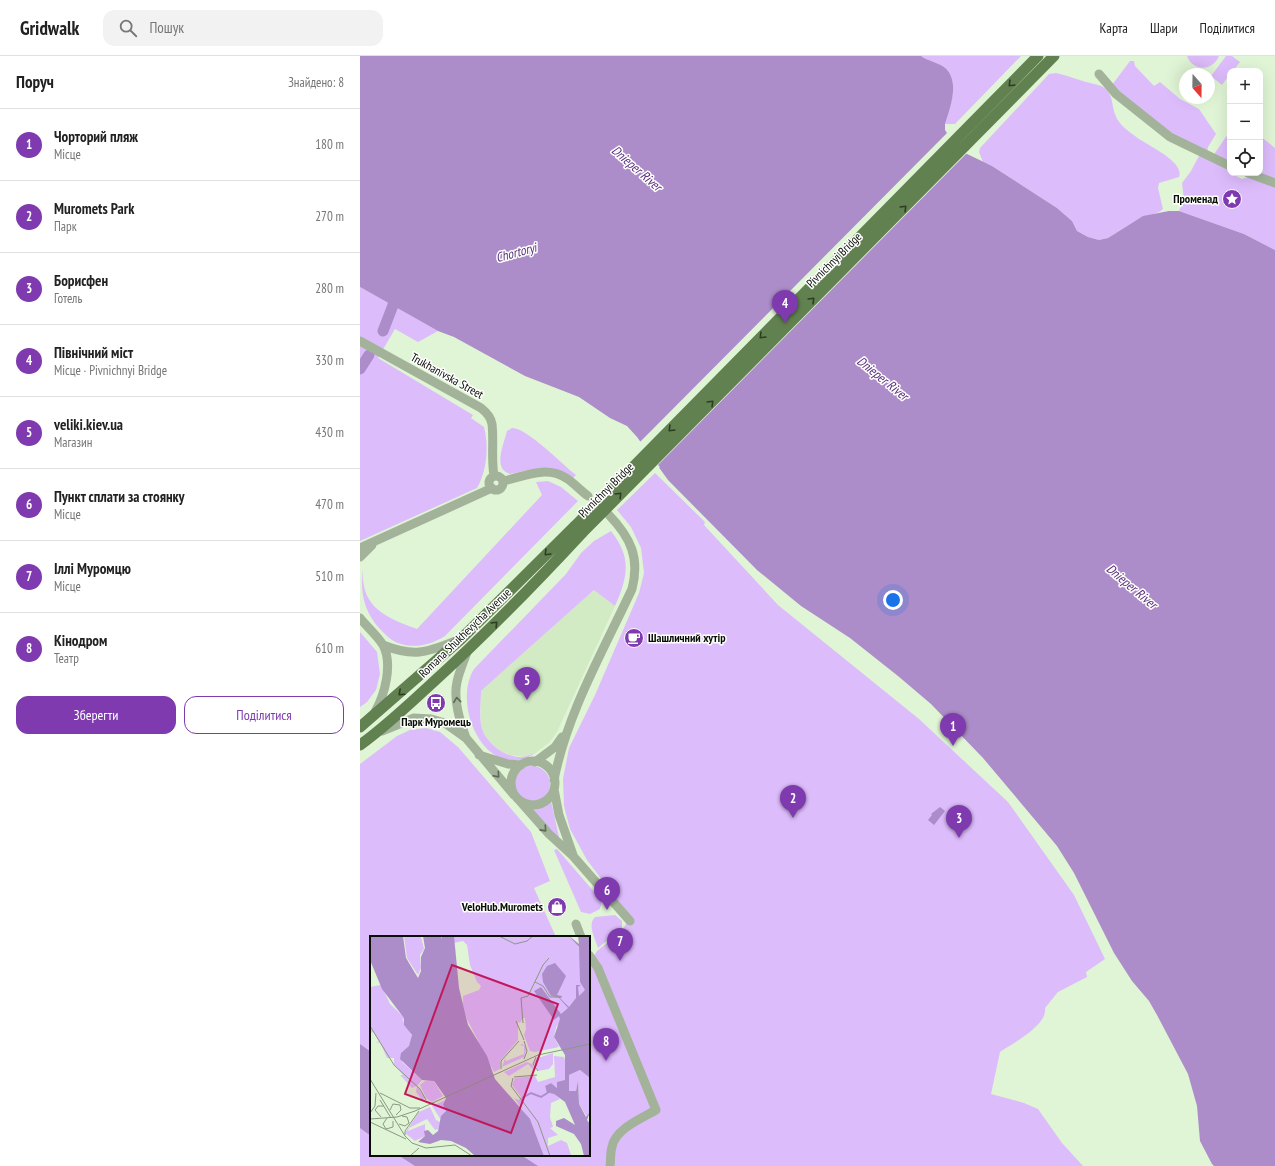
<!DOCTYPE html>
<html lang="uk">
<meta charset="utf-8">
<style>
:root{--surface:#fff;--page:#f2f2f2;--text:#222;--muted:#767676;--line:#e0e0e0;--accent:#7e3aae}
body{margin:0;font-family:"PT Sans Narrow",sans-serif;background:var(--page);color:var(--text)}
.controls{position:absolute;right:12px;top:12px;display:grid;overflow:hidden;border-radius:8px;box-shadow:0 4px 16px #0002}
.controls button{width:36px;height:36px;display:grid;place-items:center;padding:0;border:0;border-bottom:1px solid var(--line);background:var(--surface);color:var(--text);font:20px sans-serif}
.compass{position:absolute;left:819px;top:12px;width:36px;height:36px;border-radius:50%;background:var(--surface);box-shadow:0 4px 16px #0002;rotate:160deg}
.you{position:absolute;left:533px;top:544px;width:14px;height:14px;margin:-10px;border:3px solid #fff;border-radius:50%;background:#1a73e8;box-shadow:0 0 0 6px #1a73e833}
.badge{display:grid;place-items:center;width:26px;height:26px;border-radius:50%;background:var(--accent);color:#fff;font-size:13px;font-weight:700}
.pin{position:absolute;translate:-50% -33px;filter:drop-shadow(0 1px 2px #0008)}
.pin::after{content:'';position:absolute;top:21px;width:14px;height:12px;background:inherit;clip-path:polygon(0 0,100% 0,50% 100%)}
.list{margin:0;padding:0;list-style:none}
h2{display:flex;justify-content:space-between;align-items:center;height:52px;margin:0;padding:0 16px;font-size:17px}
h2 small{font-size:13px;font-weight:400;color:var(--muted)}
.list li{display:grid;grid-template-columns:26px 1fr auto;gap:12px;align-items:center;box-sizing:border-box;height:72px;padding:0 16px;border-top:1px solid var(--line)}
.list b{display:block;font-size:15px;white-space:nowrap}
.list p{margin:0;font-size:13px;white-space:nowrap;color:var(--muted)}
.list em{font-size:13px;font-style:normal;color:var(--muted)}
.actions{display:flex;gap:8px;padding:12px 16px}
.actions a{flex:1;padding:9px 0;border:1px solid var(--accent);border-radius:12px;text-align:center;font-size:14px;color:var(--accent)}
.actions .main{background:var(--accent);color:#fff}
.icon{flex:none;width:22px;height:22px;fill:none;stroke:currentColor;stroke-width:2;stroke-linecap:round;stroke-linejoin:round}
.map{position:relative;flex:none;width:915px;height:1110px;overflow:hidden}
header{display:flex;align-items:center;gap:24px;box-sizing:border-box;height:56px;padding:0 20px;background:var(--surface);border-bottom:1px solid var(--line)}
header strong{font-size:19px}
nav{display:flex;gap:22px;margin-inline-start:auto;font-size:14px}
.search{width:280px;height:36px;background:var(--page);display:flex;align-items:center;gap:10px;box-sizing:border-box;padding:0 14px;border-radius:12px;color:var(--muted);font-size:15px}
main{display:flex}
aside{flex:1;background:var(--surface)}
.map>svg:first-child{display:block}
</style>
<header>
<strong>Gridwalk</strong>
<div class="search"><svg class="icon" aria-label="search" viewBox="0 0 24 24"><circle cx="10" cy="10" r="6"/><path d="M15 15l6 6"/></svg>Пошук</div>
<nav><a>Карта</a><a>Шари</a><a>Поділитися</a></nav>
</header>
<main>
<aside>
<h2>Поруч<small>Знайдено: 8</small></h2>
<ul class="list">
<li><span class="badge">1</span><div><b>Чорторий пляж</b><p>Місце</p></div><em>180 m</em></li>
<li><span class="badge">2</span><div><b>Muromets Park</b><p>Парк</p></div><em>270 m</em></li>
<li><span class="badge">3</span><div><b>Борисфен</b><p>Готель</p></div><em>280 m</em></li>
<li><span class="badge">4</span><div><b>Північний міст</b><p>Місце · Pivnichnyi Bridge</p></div><em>330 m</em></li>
<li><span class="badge">5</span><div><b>veliki.kiev.ua</b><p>Магазин</p></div><em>430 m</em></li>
<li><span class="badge">6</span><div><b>Пункт сплати за стоянку</b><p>Місце</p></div><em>470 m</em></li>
<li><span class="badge">7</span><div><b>Іллі Муромцю</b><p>Місце</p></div><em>510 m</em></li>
<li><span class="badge">8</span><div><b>Кінодром</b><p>Театр</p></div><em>610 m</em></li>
</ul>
<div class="actions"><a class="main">Зберегти</a><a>Поділитися</a></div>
</aside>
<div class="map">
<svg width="915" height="1110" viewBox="0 0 915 1110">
<rect width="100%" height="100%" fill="#e0f5d5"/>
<path fill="#d2ebc5" d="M235,533l20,17 -58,126 -8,11 -11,8 -14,6 -14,-2 -11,-5 -10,-9 -8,-13v-37z"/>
<path fill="#ddbcfb" d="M561,0h100l-66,68h-10c5,-17 16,-44 -1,-57 -7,-5 -16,-6 -23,-11z
M827,0h32c-6,15 -26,16 -32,0z
M866,0h6l8,6 -7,9h-3v3l-8,11 -11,-9z
M770,5h4l1,5 19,20 6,-4 20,17 19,10 17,25 -8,13 -1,6 -36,-17 -59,-51z
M696,17c13,3 25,8 38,11 3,1 6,1 9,3 11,8 8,16 12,27 3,10 12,16 20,22 11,9 50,25 44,41l-20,6 -1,5 5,21 -4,3 -24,9 -27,17 -9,2 -11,-3 -11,-6 -5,-10 -15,-13 -65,-42 -9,-4 -4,-10 1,-4 69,-74z
M870,75v32l-17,-7z
M900,80l15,12v32l-15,-7z
M840,98l30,14v5l12,6 6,-2 27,7v66l-31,-16 -65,-23 5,-11 -2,-17 9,-12z
M0,231l78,44 -20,11 -23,-13 -17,29 95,57 -2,3 13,9c5,19 3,44 -7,61l-117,53z
M152,372c14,-1 51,37 64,47l-3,3c-26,-14 -36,-10 -63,-4 -18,-5 -6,-30 -3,-43z
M295,417l50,49 -1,3 74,80 141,114 89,83 66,93 31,64 -19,13 1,5 -29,15 -13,16c3,17 -33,36 -45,44l-9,42 33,9 14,6 24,34 21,23h-723v-402l37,-28 13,-6 16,-2 14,4 18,15 73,85 19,49 -16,7 22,49h-185v218h218v-191l8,-13 25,-20 8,-14 -43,-57 -17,-31 -6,-23 -1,-27 6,-31 26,-53 44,-102 5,-20 -3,-25 -10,-21 -14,-17z
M188,425l13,6 17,14 -133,135c-14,9 -31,13 -47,7 -8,-3 -13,-9 -19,-15 -16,-18 -19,-37 -16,-61 -3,39 20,50 54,62l125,-134 -6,-13z
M251,475c21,27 17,45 4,75l-21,-16 -113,101c0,9 -2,30 1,38 6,16 24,29 41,28 5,-1 11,-4 15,-6 -48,37 -88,-43 -64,-82l92,-95 15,-21 13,-12z
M0,576l17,20 3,22 -4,16 -9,12 -7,5z
M154 728a18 18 0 1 1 36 0a18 18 0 1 1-36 0Z
M191,745l8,36 -1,1 -28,-28 15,-4z
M197,793l45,52 -2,8 -10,5 -9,-2 -27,-62z
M255,859l7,6v7l-24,20c-3,-10 -11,-23 -3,-31z"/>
<path fill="#ac8dc9" d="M0,0h561c7,5 16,6 23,11 17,13 6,41 1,57v6l7,11 13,12 27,13 65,42 15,13 5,10 11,6 11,3 9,-2 35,-22 26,-5h10l65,23 31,16v916h-61l-2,-2 -12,-23 -3,-35 -9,-32 -31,-59 -8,-14 -17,-20 -18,-28 -40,-80 -17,-27 -74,-88 -52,-54 -33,-28 -48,-38 -49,-32 -44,-36 -89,-90 -31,-43 -10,-11 -17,-8 -31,-21 -54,-21 -71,-39 -16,-6 -78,-44z
M580,751l5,4 -11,14 -6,-5 4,-5 -1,-1z
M0,988l11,8v84l-11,-8z
M38,1099h123l17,11h-123z"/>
<path fill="#e0f5d5" d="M589,75l4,8 15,13 -310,313 2,2 -3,2 -18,-26z"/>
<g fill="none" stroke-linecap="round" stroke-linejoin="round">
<path stroke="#ac8dc9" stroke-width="11" d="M23,275l12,-31 8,-3
M0,313l9,-14"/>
<path stroke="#a2b399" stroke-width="9" d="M739,18l17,20 54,43 60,29
M888,117l27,10
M0,285l121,67c5,4 10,9 11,16 2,17 -1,34 2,52
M129 427a7 7 0 1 1 14 0a7 7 0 1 1-14 0Z
M143,425c20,-4 43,-16 63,-3 8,5 14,12 22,18
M0,492l132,-60
M0,501l12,-12
M0,562c7,9 17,17 23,27 10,19 2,49 -8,67
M23,589c33,13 44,7 75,-5
M22,675l32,-13 17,1 14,4 21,15 48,57
M106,682c-6,-17 -13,-38 -9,-56 2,-10 7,-21 10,-30
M119,699l29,9 13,1
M151 727a22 22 0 1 1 44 0a22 22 0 1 1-44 0Z
M175,706l20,-15 7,-10
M194,724c13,-67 49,-129 78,-191 8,-31 -1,-51 -23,-74
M194,733l5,26 14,40
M159,744l30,34 24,22 57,65
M216,868l5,13
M229,899l9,13 58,142c-14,8 -41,19 -44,37 -2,6 -1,13 -2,19"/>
<path stroke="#628151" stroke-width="11" d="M0,671l101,-88 114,-113
M0,689c25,-18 47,-39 69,-59 54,-49 104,-100 153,-153"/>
<path stroke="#628151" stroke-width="11" d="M215,470l463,-470
M222,477l472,-477"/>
</g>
<defs><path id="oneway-chevron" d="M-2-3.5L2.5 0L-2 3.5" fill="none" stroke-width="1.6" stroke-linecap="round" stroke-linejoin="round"/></defs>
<g stroke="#2d3d23">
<use href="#oneway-chevron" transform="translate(651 28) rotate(135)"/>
<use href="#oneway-chevron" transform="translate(544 152) rotate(-45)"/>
<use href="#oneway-chevron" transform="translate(452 244) rotate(-45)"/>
<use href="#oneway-chevron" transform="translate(402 280) rotate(135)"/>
<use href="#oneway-chevron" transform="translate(351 347) rotate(-45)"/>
<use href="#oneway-chevron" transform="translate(311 373) rotate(135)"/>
<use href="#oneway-chevron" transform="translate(259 439) rotate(-45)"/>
<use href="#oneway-chevron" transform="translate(187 497) rotate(135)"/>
<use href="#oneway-chevron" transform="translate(135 568) rotate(-45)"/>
<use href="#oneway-chevron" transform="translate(41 637) rotate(138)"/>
</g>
<g stroke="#5d6956">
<use href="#oneway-chevron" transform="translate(97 644) rotate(-96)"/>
<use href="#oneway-chevron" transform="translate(137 719) rotate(49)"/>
<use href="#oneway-chevron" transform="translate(184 773) rotate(48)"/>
</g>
<defs>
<symbol id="sight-disc" viewBox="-11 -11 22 22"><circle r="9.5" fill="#7e3aae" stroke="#fff"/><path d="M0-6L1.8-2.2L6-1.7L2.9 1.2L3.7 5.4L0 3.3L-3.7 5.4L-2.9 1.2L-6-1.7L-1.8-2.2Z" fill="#fff"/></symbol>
<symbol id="cafe-disc" viewBox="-11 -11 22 22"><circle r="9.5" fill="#7e3aae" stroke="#fff"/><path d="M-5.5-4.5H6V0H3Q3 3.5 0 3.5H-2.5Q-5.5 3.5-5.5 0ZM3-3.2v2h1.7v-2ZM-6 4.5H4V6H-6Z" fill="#fff"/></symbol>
<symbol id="bus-disc" viewBox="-11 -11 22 22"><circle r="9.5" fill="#7e3aae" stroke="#fff"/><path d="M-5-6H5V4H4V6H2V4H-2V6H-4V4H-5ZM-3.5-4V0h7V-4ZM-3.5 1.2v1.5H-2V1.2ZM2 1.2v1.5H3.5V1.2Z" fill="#fff"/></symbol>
<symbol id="shop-disc" viewBox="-11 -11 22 22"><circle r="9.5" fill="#7e3aae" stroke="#fff"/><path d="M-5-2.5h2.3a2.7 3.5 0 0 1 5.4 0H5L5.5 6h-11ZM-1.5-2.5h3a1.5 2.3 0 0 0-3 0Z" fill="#fff"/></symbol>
</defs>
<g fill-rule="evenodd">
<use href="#sight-disc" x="861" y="132" width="22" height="22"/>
<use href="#cafe-disc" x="263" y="571" width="22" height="22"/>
<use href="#bus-disc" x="65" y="636" width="22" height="22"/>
<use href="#shop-disc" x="186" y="840" width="22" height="22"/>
</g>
<g text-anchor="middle" stroke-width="3" stroke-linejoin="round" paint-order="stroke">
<g font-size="12" font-weight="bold" fill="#090f05" stroke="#fff" text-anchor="end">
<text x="858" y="147">Променад</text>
<text x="288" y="586" text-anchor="start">Шашличний хутір</text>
<text x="76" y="670" text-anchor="middle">Парк Муромець</text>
<text x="183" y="855">VeloHub.Muromets</text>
</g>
<g font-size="12" fill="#090f05" stroke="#fff">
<text transform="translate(474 204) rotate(-45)" y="4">Pivnichnyi Bridge</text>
<text transform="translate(87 320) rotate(29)" y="4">Trukhanivska Street</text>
<text transform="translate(246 434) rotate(-45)" y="4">Pivnichnyi Bridge</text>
<text transform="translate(105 577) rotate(-44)" y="4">Romana Shukhevycha Avenue</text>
</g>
<g font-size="13" font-style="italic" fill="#5a317a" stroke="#fff">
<text transform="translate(277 112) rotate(41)" y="5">Dnieper River</text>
<text transform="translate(156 196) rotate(-15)" y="5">Chortoryi</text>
<text transform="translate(523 322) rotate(39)" y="5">Dnieper River</text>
<text transform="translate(772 530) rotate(40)" y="5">Dnieper River</text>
</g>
</g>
<g transform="translate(10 880)">
<rect width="220" height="220" fill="#e0f5d5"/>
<path d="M34,0l17,1 3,12 -4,6 1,13 -3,7 -11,-17zM84,0h115l5,4 5,8 9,41 -32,38 -2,10 5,10 -24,5 -5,-1 -6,-16 2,-6 -1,-11h-2l-3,5 -2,-1v18l-18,21v8l-6,3 -27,-53 -4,-14v-9l16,-6 2,-4 -4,-4 -7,-17 -3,-20 -4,-4 -9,2zM11,49l9,19 18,17 -6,-2 10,17 -3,11 -7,5v10l20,18 -5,6 8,12 -3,2 -6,-8 1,-6 -5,2 -12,-13h3l-9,-11v-6h-7l-7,-16 -4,1 3,-2 -6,-9 -3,1v-46zM152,108l3,2 1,3 -2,8 -22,10 3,-9 1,3 18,-7v-8l-4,-1zM183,117v11l-4,5 -11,2 -4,-8 1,-4zM184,120l10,1 3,9 -2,15 -7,1 -1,6 -6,-5 -6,4 3,7h6l6,5 -9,4 -1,14 3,10 -3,1 8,7 -10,3v8l13,-6 6,3 4,12 -27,1 -13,-34 -17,-24 5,2 2,-3 -9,-12 3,-7 20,-2 3,6 17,-5zM157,126l5,2 2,5 -1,3 -1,1 1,-4 -5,-5 -19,12 -5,-4zM210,134l10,8v34l-3,5 -8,-13 -1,-22 -2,9h-7v-16zM63,144l10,16 -11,6 -6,-4 -6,-13 5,-4zM76,164l-3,7 3,4 -5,9 -9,-14zM60,171l6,13 4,2 -2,7 -3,1 -8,-11 -18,9 -1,3 17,-7v12l-10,5 -10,-8 14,-21z" fill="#ddbcfb"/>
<path d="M0,0h33l3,22 12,20 3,-7v-14l4,-9 -2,-12h18l1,3v-3h12l5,52 9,37 19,31 8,23 35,40 14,37h-69l-9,-8 -15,-7 -10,-1 -11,4 -12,-2 7,-6 -1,-5 4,-1 5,5 5,-4 3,-15 5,-5 -3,-6 3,-7 -12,-17 -12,-1 -22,-21 1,-6 8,-7 3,-11 -8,-10v-7l-22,-29 -12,-29zM199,0l10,8 -1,-8h12v142l-10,-8 -11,5v16h7l2,-10 1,23 7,13 4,-5 -3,8 3,4v32h-6l-3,-12 -7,-10 -18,-8v-5l8,-3 11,7 -10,-23 -11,-8 -7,-1 -2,-7 6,-3 6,5v-6l8,-2v-25l-11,-18 6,-18 -1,-3 -5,4 -20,-29 7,-4 20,27 7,-6 -9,-10 -8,-2 -8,-14 -1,-8 5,-8 8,-3 11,13 -9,19 5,1 -2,2 9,9 7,-9v-13h5l-3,2 1,9 6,-6 -5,-8 -1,-35z" fill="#ac8dc9"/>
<path fill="none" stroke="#ac8dc9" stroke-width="2" d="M152,162l9,-5 10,4 8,-5"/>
<path fill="none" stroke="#8a9982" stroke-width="1" d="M129,0l16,8 12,-3 6,-5M165,46l8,4 7,11h12M146,85l8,19M153,87l-2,-25 7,-2 15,-31 6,-7M0,90l24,39 26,24 6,11M166,121l-3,7 5,7M154,123l3,-8 -3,-10M131,133v-8l18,-20M144,141l23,-2M143,142l-2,8 27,36 12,34M0,143l35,57 7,7 14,5 29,-3 17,11M10,157l30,15h10M10,164l11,18M20,174l3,-6 7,1 1,5 -5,5M0,177l5,-7 1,-13M11,181l-6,-7 3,-4h6M17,182l-4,6 3,5 7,-2v-6M0,183l27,-2 18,-6 123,-56 52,-11M0,186l36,17M29,188l6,2 4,-3 -2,-6 -5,-1M35,199v-4l14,-20M40,220l9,-8"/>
<path fill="#c2185b" fill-opacity="0.15" stroke="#c2185b" stroke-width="2" d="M82,29l106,39 -47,129 -106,-39z"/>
<rect width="220" height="220" fill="none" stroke="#090f05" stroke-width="2"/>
</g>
</svg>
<div class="controls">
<button>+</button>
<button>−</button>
<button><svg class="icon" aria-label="locate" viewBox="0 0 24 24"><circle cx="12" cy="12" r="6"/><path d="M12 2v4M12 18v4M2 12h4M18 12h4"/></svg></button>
</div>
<svg class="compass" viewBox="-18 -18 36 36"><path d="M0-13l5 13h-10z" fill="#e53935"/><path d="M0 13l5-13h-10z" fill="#767676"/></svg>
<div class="you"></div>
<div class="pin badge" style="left:593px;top:690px">1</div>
<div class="pin badge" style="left:433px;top:762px">2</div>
<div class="pin badge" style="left:599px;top:782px">3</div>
<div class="pin badge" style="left:425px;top:267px">4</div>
<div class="pin badge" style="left:167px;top:644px">5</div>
<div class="pin badge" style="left:247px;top:854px">6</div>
<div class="pin badge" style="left:260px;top:905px">7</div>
<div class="pin badge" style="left:246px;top:1005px">8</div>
</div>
</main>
